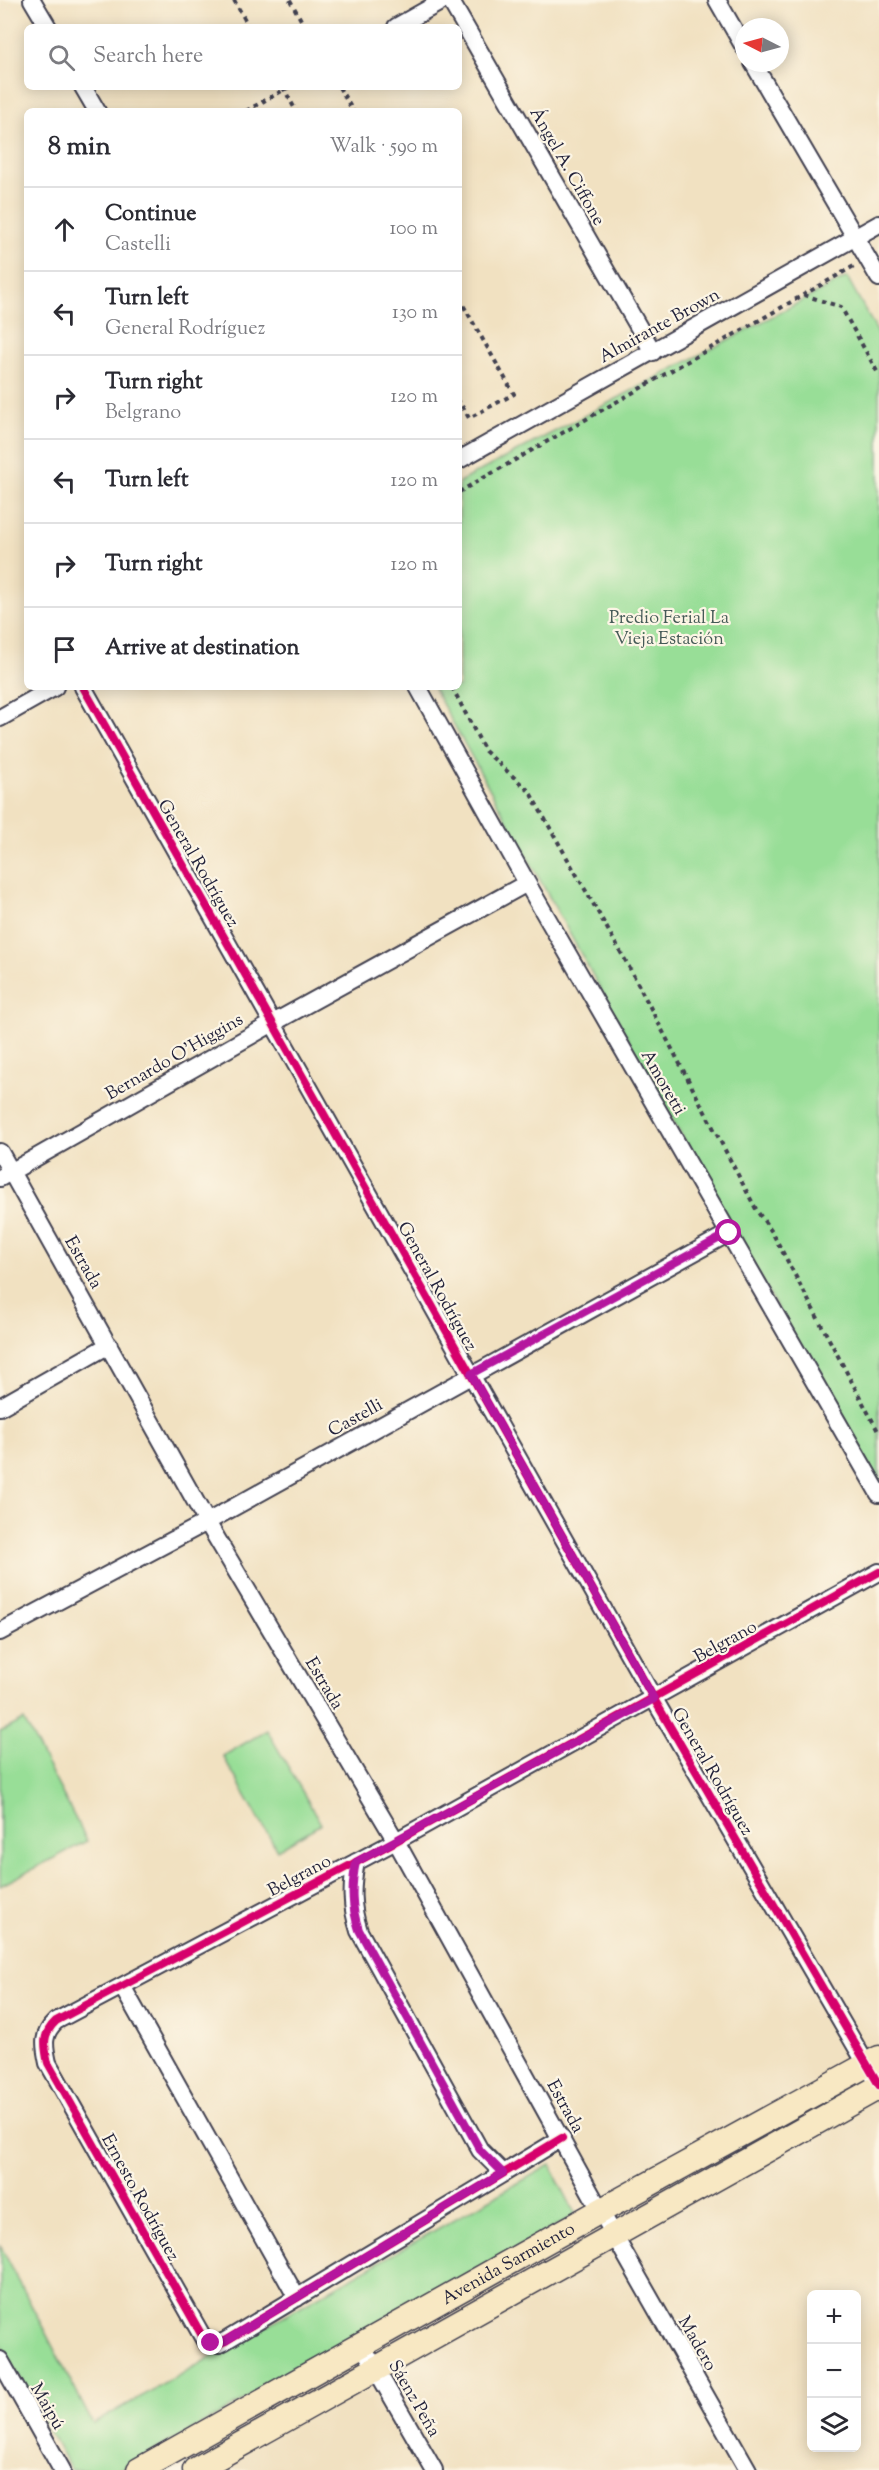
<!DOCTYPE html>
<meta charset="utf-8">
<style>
:root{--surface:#fff;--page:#f2f2f3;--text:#2b2b33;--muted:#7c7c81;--line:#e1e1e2}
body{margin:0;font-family:"Sorts Mill Goudy",serif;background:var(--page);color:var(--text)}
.controls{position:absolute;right:18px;bottom:18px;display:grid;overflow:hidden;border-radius:9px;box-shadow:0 3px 15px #0003}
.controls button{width:54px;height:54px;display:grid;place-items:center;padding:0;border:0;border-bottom:2px solid var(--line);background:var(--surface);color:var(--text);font:30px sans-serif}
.compass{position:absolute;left:735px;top:18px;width:54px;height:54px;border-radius:50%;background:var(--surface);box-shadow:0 3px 15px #0003;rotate:276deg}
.stop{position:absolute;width:18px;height:18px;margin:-14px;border:4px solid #b5179e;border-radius:50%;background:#fff}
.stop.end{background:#b5179e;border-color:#fff;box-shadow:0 2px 6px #0008}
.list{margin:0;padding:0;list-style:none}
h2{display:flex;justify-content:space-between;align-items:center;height:78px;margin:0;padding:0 24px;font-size:26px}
h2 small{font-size:20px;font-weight:400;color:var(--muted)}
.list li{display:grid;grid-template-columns:39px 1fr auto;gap:18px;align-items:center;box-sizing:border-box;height:84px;padding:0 24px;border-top:2px solid var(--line)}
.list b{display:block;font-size:22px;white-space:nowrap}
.list p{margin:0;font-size:20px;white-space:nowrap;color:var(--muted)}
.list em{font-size:20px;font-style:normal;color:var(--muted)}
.icon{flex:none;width:33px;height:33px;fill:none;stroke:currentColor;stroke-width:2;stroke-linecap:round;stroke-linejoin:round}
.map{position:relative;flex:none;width:879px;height:2470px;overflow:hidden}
.search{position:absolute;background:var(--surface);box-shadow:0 3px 15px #0003;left:24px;top:24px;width:438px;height:66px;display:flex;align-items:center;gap:15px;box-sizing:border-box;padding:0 21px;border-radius:9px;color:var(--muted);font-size:22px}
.panel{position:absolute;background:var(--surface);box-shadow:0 3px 15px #0003;left:24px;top:108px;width:438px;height:582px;border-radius:9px}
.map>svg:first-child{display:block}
</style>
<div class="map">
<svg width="879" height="2470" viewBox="0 0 879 2470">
<rect width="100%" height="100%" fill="#fcf5e5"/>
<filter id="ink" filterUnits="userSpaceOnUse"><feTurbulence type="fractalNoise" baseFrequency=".0167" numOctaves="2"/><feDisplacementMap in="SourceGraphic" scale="12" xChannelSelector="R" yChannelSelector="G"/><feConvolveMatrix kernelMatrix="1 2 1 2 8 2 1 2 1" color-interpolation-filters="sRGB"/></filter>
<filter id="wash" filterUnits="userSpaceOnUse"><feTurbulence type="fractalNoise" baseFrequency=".008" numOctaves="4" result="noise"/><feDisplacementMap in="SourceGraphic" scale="24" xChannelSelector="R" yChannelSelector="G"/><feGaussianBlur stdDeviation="1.35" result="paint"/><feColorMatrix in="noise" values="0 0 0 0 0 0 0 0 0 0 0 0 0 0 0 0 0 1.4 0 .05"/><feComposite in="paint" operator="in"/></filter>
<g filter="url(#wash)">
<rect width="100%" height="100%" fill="#f1e1c1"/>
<path fill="#98de97" stroke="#5d8069" stroke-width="1.5" d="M847,277l32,58v1157l-446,-805h26v-205z
M24,1720l63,121 -87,45v-154z
M267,1730l54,94 -44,26 -54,-94z
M550,2165l26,50 -456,255h-49l-71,-128v-97l93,179z"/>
</g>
<g filter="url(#ink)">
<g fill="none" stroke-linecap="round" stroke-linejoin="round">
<defs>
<path id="street" d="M32,0l16,27
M450,0l203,352
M717,0l27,47
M396,27l48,-27
M753,63l126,215
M83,87l14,24
M459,460l420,-236
M83,687l571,1012 218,375
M418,687l109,196 352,611
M0,718l55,-31
M0,1152l207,370 189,319 218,394 134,235
M0,1178l273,-155 254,-140
M0,1407l109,-62
M0,1632l207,-110 522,-289
M356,1862c-5,25 -5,44 3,69l121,219 23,23
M122,1986l175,312
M562,2138l-337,203 -6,3 -14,-3 -157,-278c-4,-18 -6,-29 8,-42l340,-180 483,-269
M362,2345l72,125
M0,2360l62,110"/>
<g id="secondary">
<path id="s1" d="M139,2470l463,-260 277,-152"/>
<path d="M195,2470l684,-383"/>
</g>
</defs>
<use href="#street" stroke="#413f4f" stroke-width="20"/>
<use href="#secondary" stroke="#413f4f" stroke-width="27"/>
<path stroke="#413f4f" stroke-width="4" stroke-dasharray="4.5 4.5" stroke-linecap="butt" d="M234,0l15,27
M290,0l15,27
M283,87l13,24
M339,87l14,24
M246,111l43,-24
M804,295l37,12 38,68
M459,298l55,96 -45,24 -10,-17
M459,492l395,-226
M452,687l33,64 44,40 99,174 129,246 15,21 107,201"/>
<use href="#street" stroke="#fff" stroke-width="16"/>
<use href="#secondary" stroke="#f8e8c3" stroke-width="24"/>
<defs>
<path id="cycleway" d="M83,687l571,1012 225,386
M562,2138l-337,203 -6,3 -14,-3 -157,-278c-4,-18 -6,-29 8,-42l340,-180 483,-269"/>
</defs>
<use href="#cycleway" stroke="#fcf5e5" stroke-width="11"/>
<use href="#cycleway" stroke="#d6006c" stroke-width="8"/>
</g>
</g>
<g fill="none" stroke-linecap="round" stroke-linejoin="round" filter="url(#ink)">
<path stroke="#b5179e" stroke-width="8" d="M211,2343l14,-2 278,-168 -23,-23 -121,-220c-8,-24 -8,-43 -3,-68l298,-163 -183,-325 258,-141"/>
</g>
<g text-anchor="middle" stroke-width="4.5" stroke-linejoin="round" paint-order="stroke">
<g font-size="18" fill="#22223b" stroke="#fcf5e5">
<text transform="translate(568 166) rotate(60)" y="6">Ángel A. Ciffone</text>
<text transform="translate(659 325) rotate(-29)" y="6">Almirante Brown</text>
<text transform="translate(199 863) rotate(60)" y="6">General Rodríguez</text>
<text transform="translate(174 1056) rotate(-30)" y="6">Bernardo O'Higgins</text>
<text transform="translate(664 1082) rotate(60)" y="6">Amoretti</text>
<text transform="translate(84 1262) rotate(60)" y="6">Estrada</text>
<text transform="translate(438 1286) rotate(61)" y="6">General Rodríguez</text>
<text transform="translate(355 1417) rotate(-29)" y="6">Castelli</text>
<text transform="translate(725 1641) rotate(-29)" y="6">Belgrano</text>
<text transform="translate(325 1683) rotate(59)" y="6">Estrada</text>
<text transform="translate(713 1771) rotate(60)" y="6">General Rodríguez</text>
<text transform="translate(299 1875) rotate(-28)" y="6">Belgrano</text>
<text transform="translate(566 2106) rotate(61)" y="6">Estrada</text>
<text transform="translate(141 2197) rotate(61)" y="6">Ernesto Rodríguez</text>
<text dy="6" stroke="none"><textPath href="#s1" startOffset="423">Avenida Sarmiento</textPath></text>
<text transform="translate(698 2343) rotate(60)" y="6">Madero</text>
<text transform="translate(415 2398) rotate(60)" y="6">Sáenz Peña</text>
<text transform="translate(48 2406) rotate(60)" y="6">Maipú</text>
</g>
<g font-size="18" fill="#455a57" stroke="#fcf5e5">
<text x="669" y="623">Predio Ferial La<tspan x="669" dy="21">Vieja Estación</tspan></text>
</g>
</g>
</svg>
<div class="controls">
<button>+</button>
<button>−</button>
<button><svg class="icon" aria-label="layers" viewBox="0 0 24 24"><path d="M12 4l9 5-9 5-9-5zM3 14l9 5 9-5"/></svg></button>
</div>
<svg class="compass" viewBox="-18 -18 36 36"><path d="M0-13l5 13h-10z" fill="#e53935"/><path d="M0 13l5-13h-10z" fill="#7c7c81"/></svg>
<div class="stop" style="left:729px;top:1233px"></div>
<div class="stop end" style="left:211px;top:2343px"></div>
<div class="search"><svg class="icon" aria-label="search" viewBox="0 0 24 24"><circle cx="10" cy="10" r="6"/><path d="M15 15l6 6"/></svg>Search here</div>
<section class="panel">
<h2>8 min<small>Walk · 590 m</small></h2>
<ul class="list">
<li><svg class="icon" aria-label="ahead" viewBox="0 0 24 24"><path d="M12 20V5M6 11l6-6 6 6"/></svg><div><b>Continue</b><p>Castelli</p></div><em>100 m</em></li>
<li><svg class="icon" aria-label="left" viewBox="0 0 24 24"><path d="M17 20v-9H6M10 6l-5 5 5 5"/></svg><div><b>Turn left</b><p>General Rodríguez</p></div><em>130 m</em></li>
<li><svg class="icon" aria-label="right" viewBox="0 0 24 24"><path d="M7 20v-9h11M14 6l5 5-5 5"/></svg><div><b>Turn right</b><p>Belgrano</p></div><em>120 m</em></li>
<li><svg class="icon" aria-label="left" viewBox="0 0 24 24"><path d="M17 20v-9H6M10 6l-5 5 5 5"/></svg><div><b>Turn left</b></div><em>120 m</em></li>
<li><svg class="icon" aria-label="right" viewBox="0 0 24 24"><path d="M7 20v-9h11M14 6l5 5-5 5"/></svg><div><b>Turn right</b></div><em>120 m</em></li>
<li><svg class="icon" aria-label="arrive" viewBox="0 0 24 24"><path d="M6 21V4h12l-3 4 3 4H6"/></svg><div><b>Arrive at destination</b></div></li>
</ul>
</section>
</div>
